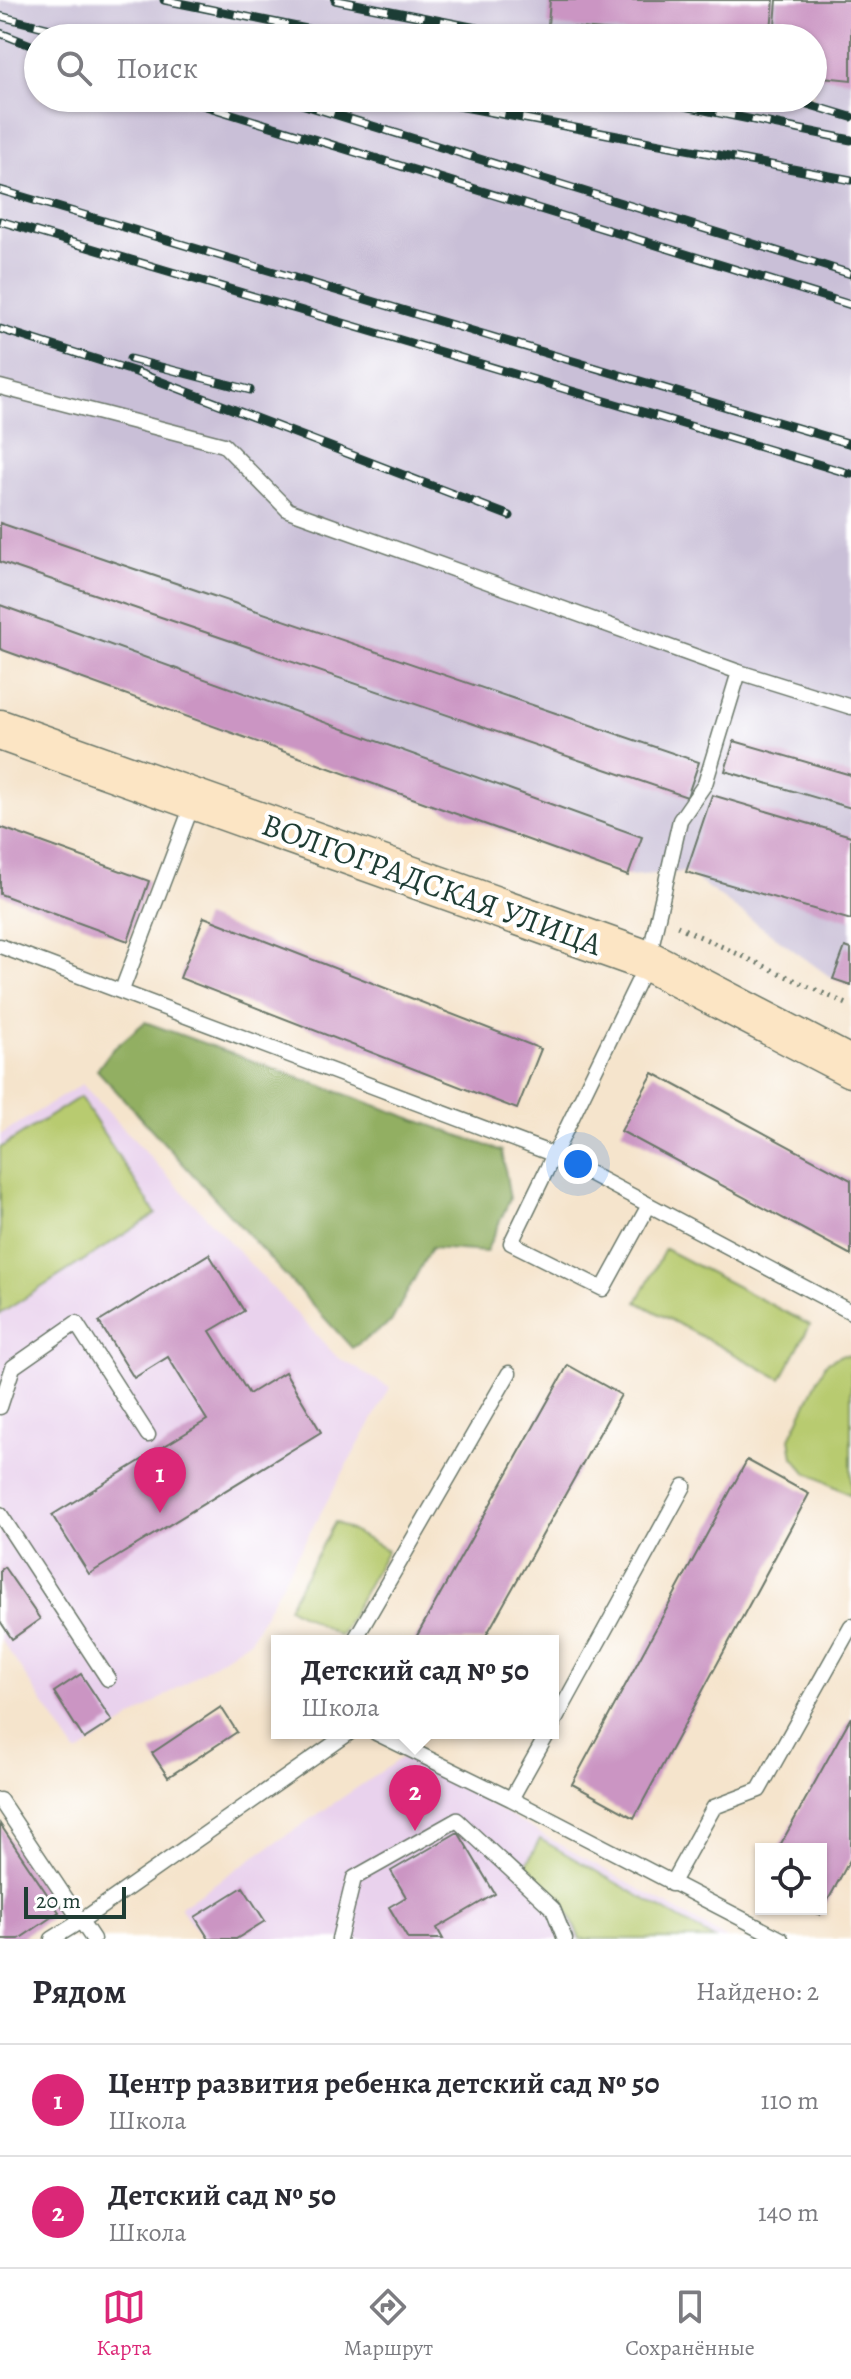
<!DOCTYPE html>
<html lang="ru">
<meta charset="utf-8">
<style>
:root{--surface:#fff;--page:#f2f2f3;--text:#2b2b33;--muted:#7c7c81;--line:#e1e1e2;--accent:#db2777}
body{margin:0;font-family:Alegreya,serif;background:var(--page);color:var(--text)}
.controls{position:absolute;right:24px;bottom:24px;display:grid;overflow:hidden;border-radius:0px;box-shadow:0 2px 6px #0004}
.controls button{width:72px;height:72px;display:grid;place-items:center;padding:0;border:0;border-bottom:2px solid var(--line);background:var(--surface);color:var(--text);font:40px sans-serif}
.scale{position:absolute;left:24px;bottom:20px;width:102px;box-sizing:border-box;padding-left:8px;border:4px solid #1f3d34;border-top:0;font-size:22px;line-height:28px;white-space:nowrap;color:#1f3d34;-webkit-text-stroke:6px #fff;paint-order:stroke}
.you{position:absolute;left:578px;top:1164px;width:28px;height:28px;margin:-20px;border:6px solid #fff;border-radius:50%;background:#1a73e8;box-shadow:0 0 0 12px #1a73e833}
.badge{display:grid;place-items:center;width:52px;height:52px;border-radius:50%;background:var(--accent);color:#fff;font-size:26px;font-weight:700}
.pin{position:absolute;translate:-50% -66px;filter:drop-shadow(0 2px 4px #0008)}
.pin::after{content:'';position:absolute;top:42px;width:28px;height:24px;background:inherit;clip-path:polygon(0 0,100% 0,50% 100%)}
.popup{position:absolute;left:271px;top:1635px;width:288px;height:104px;box-sizing:border-box;display:grid;place-content:center;border-radius:0px;background:var(--surface);filter:drop-shadow(0 2px 6px #0005);font-size:26px;white-space:nowrap;color:var(--muted)}
.popup b{font-size:30px;color:var(--text)}
.popup::after{content:'';position:absolute;left:50%;top:100%;margin-left:-16px;border:16px solid transparent;border-top-color:var(--surface)}
.list{margin:0;padding:0;list-style:none}
h2{display:flex;justify-content:space-between;align-items:center;height:104px;margin:0;padding:0 32px;font-size:34px}
h2 small{font-size:26px;font-weight:400;color:var(--muted)}
.list li{display:grid;grid-template-columns:52px 1fr auto;gap:24px;align-items:center;box-sizing:border-box;height:112px;padding:0 32px;border-top:2px solid var(--line)}
.list b{display:block;font-size:30px;white-space:nowrap}
.list p{margin:0;font-size:26px;white-space:nowrap;color:var(--muted)}
.list em{font-size:26px;font-style:normal;color:var(--muted)}
.icon{flex:none;width:44px;height:44px;fill:none;stroke:currentColor;stroke-width:2;stroke-linecap:round;stroke-linejoin:round}
.map{position:relative;flex:none;width:851px;height:1939px;overflow:hidden}
.search{position:absolute;background:var(--surface);box-shadow:0 2px 6px #0004;left:24px;right:24px;top:24px;height:88px;display:flex;align-items:center;gap:20px;box-sizing:border-box;padding:0 28px;border-radius:44px;color:var(--muted);font-size:30px}
.sheet{height:328px;background:var(--surface)}
nav{display:flex;justify-content:space-around;align-items:center;box-sizing:border-box;height:112px;border-top:2px solid var(--line);background:var(--surface);font-size:22px;color:var(--muted)}
nav a{display:grid;justify-items:center;gap:4px}
nav .on{color:var(--accent)}
.map>svg:first-child{display:block}
</style>
<div class="map">
<svg width="851" height="1939" viewBox="0 0 851 1939">
<rect width="100%" height="100%" fill="#fff"/>
<filter id="ink" filterUnits="userSpaceOnUse"><feTurbulence type="fractalNoise" baseFrequency=".0125" numOctaves="2"/><feDisplacementMap in="SourceGraphic" scale="16" xChannelSelector="R" yChannelSelector="G"/><feConvolveMatrix kernelMatrix="1 2 1 2 8 2 1 2 1" color-interpolation-filters="sRGB"/></filter>
<filter id="wash" filterUnits="userSpaceOnUse"><feTurbulence type="fractalNoise" baseFrequency=".006" numOctaves="4" result="noise"/><feDisplacementMap in="SourceGraphic" scale="32" xChannelSelector="R" yChannelSelector="G"/><feGaussianBlur stdDeviation="1.8" result="paint"/><feColorMatrix in="noise" values="0 0 0 0 0 0 0 0 0 0 0 0 0 0 0 0 0 1.4 0 .05"/><feComposite in="paint" operator="in"/></filter>
<g filter="url(#wash)">
<rect width="100%" height="100%" fill="#f5e4cc"/>
<path fill="#e9d2ed" d="M82,1084l255,273 53,31 -140,252 -173,114 -77,-116v-503z
M404,1756l323,183h-525l-22,-32z"/>
<path fill="#c9bfd7" fill-rule="evenodd" d="M0,0h851v985l-18,-6 -147,-107 -58,4 -628,-227zM38,38h775v60h-775z"/>
<path fill="#b8cb6f" stroke="#6c8452" stroke-width="2" d="M80,1097l76,117 -156,100v-166z
M665,1249l145,76 -29,54 -144,-77z
M841,1355l10,1v139l-45,-23 -13,-15 -3,-19 36,-75z
M335,1522l52,28 -47,86 -52,-29z
M540,1839l174,100h-134l-16,-36 -40,-34z"/>
<path fill="#92af62" stroke="#58764b" stroke-width="2" d="M145,1022l357,129 8,48 -24,53 -55,-4 -40,74 -39,26 -255,-278 14,-19z"/>
<g id="blocks">
<path fill="#cb95c3" d="M550,0h224l-4,38h-79l-143,-13z
M777,0h74v80l-38,-4v-38h-39z
M0,523l699,239 -12,35 -687,-235z
M0,605l642,232 -14,39 -628,-227z
M734,741l117,34v33l-126,-37z
M712,795l139,41v84l-165,-48z
M0,827l149,54 -21,60 -128,-47z
M204,917l337,132 -24,60 -337,-131z
M845,947l6,2v36l-18,-6z
M653,1073l198,107v75l-230,-124z
M209,1254l35,57 -34,20 39,63 36,-22 36,60 -232,142 -37,-59 155,-95 -39,-63 -34,21 -35,-56z
M568,1365l53,30 -138,246h-69z
M747,1460l62,34 -175,324 -62,-34z
M4,1567l36,52 -28,20 -12,-18v-51z
M81,1674l31,47 -28,18 -30,-47z
M221,1707l16,25 -69,45 -16,-24z
M851,1717v141l-31,57 -11,-6h12v-60h-43z
M0,1824l59,88 -40,27h-19z
M458,1832l37,62 -58,34 6,11h-35l-19,-32 17,-10 -15,-26z
M243,1887l22,34 -29,18h-27l-14,-22z"/>
</g>
</g>
<g filter="url(#ink)">
<use href="#blocks" fill-opacity="0" stroke="#6a7769" stroke-width="2"/>
<g fill="none" stroke-linecap="round" stroke-linejoin="round">
<defs>
<path id="lane" d="M0,387l224,58 64,65 451,162
M0,946l555,209 296,157
M122,990l71,-187
M649,1205l-46,84 -92,-46 137,-282 32,-141 25,-36 34,-112 112,35
M0,1407l13,-40 63,-44 72,112
M0,1514l108,165
M354,1641l155,-268
M553,1724l131,-238
M376,1733l135,66 270,140
M511,1799l37,-66
M0,1800l81,121 268,-188
M671,1884l43,-77 45,-17 92,-164
M52,1939l29,-18 12,18
M339,1939l15,-61 103,-58 96,89 12,30"/>
<path id="secondary" d="M0,730l648,231 203,106"/>
</defs>
<use href="#lane" stroke="#6a7769" stroke-width="17"/>
<use href="#secondary" stroke="#6a7769" stroke-width="43"/>
<path stroke="#6a7769" stroke-width="5" stroke-dasharray="2 6" stroke-linecap="butt" d="M677,926l174,80"/>
<use href="#lane" stroke="#fff" stroke-width="14"/>
<use href="#secondary" stroke="#fce5c4" stroke-width="40"/>
<defs>
<path id="rail" d="M164,0l187,38
M335,0l193,38
M0,16l86,22
M516,31l61,7
M0,33l38,15
M180,98l671,207
M282,98l569,176
M416,98l435,82
M646,98l205,42
M787,98l64,19
M0,190l851,254
M0,221l851,253
M0,329l136,43 374,144
M130,359l120,31"/>
</defs>
<use href="#rail" stroke="#1f3d34" stroke-width="9"/>
<use href="#rail" stroke="#fff" stroke-width="6" stroke-dasharray="18" stroke-linecap="butt"/>
</g>
</g>
<g text-anchor="middle" stroke-width="8" stroke-linejoin="round" paint-order="stroke">
<g font-size="32" fill="#1f3d34" stroke="#fff">
<text transform="translate(432 884) rotate(20)" y="11">ВОЛГОГРАДСКАЯ УЛИЦА</text>
</g>
</g>
</svg>
<div class="controls">
<button><svg class="icon" aria-label="locate" viewBox="0 0 24 24"><circle cx="12" cy="12" r="6"/><path d="M12 2v4M12 18v4M2 12h4M18 12h4"/></svg></button>
</div>
<div class="scale">20 m</div>
<div class="you"></div>
<div class="pin badge" style="left:160px;top:1513px">1</div>
<div class="pin badge" style="left:415px;top:1831px">2</div>
<div class="popup"><b>Детский сад № 50</b>Школа</div>
<div class="search"><svg class="icon" aria-label="search" viewBox="0 0 24 24"><circle cx="10" cy="10" r="6"/><path d="M15 15l6 6"/></svg>Поиск</div>
</div>
<section class="sheet">
<h2>Рядом<small>Найдено: 2</small></h2>
<ul class="list">
<li><span class="badge">1</span><div><b>Центр развития ребенка детский сад № 50</b><p>Школа</p></div><em>110 m</em></li>
<li><span class="badge">2</span><div><b>Детский сад № 50</b><p>Школа</p></div><em>140 m</em></li>
</ul>
</section>
<nav>
<a class="on"><svg class="icon" aria-label="map" viewBox="0 0 24 24"><path d="M3 6l6-2 6 2 6-2v14l-6 2-6-2-6 2zM9 4v14M15 6v14"/></svg>Карта</a>
<a><svg class="icon" aria-label="directions" viewBox="0 0 24 24"><path d="M12 3l9 9-9 9-9-9zM9 14v-3h6M13 9l2 2-2 2"/></svg>Маршрут</a>
<a><svg class="icon" aria-label="saved" viewBox="0 0 24 24"><path d="M7 4h10v16l-5-4-5 4z"/></svg>Сохранённые</a>
</nav>
